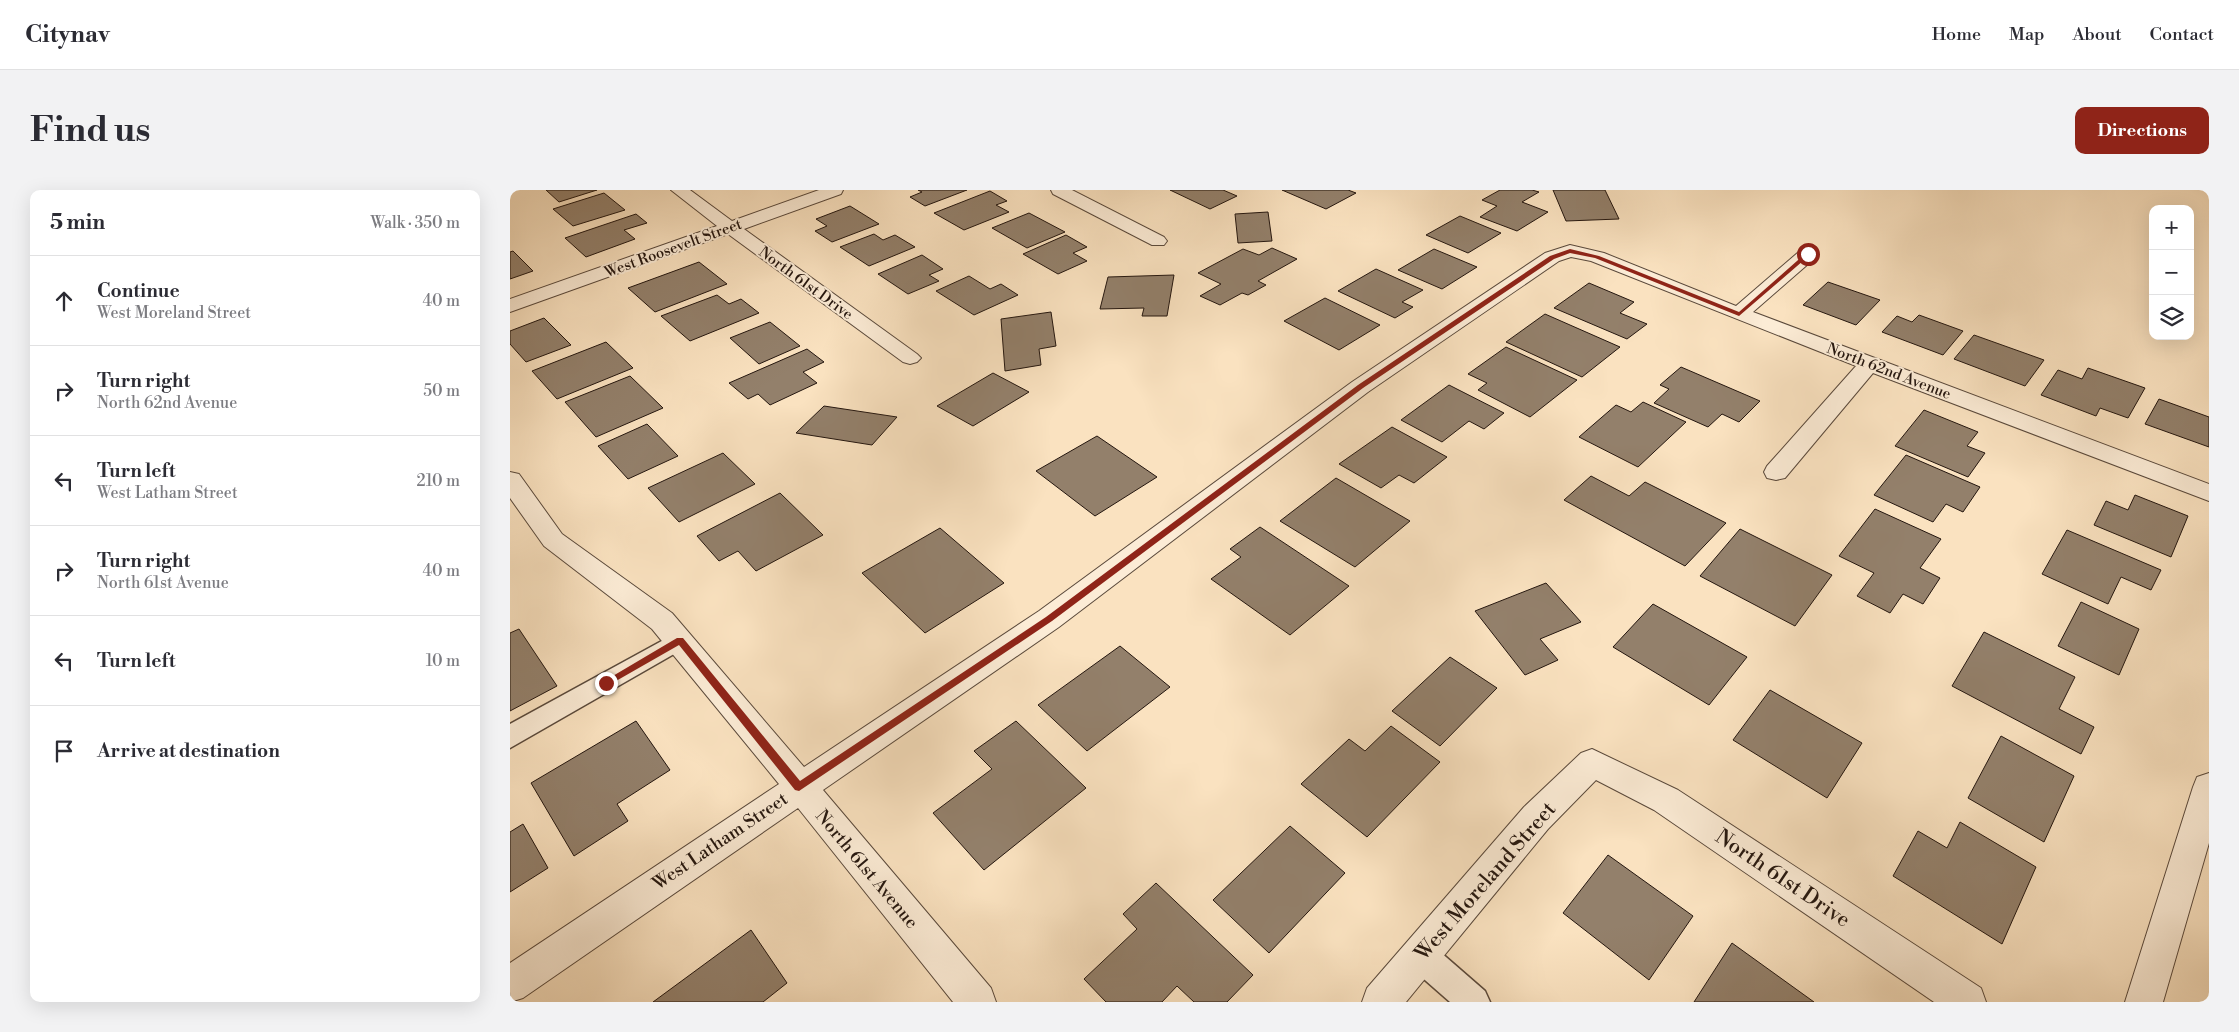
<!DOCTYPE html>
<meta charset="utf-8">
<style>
:root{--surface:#fff;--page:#f2f2f3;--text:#2b2b33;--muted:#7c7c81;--line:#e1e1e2;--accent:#8f2418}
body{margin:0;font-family:"Libre Bodoni",serif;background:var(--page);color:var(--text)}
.controls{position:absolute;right:15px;top:15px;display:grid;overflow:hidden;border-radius:10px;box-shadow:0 5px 20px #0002}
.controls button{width:45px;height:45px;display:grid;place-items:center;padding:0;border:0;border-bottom:1px solid var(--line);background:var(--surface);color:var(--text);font:25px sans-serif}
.stop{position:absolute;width:15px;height:15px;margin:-11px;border:4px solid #8f2418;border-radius:50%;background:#fff}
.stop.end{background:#8f2418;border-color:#fff;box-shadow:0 1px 5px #0008}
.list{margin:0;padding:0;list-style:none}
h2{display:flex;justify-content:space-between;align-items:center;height:65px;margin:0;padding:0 20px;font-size:21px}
h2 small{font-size:16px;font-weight:400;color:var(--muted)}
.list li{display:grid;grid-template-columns:32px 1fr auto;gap:15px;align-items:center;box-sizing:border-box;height:90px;padding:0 20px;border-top:1px solid var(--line)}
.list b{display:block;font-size:19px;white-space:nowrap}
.list p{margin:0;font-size:16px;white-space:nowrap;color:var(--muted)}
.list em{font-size:16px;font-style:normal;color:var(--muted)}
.icon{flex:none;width:28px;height:28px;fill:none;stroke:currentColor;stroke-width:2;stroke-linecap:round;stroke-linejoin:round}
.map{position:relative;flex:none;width:1699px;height:812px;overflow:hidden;border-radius:10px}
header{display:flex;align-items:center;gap:30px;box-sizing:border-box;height:70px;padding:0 25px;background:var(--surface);border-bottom:1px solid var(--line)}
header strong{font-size:24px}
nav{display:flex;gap:28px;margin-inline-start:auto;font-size:18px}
.intro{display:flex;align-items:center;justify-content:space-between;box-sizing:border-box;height:120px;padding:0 30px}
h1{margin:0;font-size:35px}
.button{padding:12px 22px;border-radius:10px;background:var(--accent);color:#fff;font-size:18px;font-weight:700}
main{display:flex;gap:30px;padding:0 30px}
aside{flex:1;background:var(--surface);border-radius:10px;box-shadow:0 5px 20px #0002}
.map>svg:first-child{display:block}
</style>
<header>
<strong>Citynav</strong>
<nav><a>Home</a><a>Map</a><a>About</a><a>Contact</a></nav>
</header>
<div class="intro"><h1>Find us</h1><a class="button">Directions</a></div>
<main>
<aside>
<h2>5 min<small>Walk · 350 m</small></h2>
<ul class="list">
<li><svg class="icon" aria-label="ahead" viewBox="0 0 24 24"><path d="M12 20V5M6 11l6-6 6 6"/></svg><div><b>Continue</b><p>West Moreland Street</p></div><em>40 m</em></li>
<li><svg class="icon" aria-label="right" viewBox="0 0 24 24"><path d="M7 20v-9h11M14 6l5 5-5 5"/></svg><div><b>Turn right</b><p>North 62nd Avenue</p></div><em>50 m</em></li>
<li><svg class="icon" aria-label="left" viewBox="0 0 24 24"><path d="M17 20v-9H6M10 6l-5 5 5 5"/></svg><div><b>Turn left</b><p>West Latham Street</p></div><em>210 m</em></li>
<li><svg class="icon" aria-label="right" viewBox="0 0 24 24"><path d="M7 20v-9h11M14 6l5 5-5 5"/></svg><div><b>Turn right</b><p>North 61st Avenue</p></div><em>40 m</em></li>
<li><svg class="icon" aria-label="left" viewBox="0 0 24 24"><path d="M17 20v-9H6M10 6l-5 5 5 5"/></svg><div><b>Turn left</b></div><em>10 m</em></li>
<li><svg class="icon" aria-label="arrive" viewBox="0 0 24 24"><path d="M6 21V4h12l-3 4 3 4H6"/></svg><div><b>Arrive at destination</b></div></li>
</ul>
</aside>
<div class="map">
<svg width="1699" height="812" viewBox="0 0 1699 812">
<rect width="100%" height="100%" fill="#fae2c0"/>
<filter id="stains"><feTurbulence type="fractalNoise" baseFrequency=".004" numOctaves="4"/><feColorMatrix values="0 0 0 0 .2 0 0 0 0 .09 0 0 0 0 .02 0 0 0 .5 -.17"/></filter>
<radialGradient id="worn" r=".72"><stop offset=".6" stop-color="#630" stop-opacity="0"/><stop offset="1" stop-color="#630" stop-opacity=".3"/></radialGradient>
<path fill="#93806b" stroke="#24160f" d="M36,0h51l-38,12z
M408,0h49l-42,16 -15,-9 12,-5z
M660,0h53l14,6 -27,13z
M772,0h66l8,3 -30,16z
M990,0h32l7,2 -17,10 26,10 -31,19 -37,-14 17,-11 -15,-6z
M1043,0h52l14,29 -53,2z
M480,1l17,10 -11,4 13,7 -45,18 -30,-17z
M94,3l21,17 -52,16 -20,-17z
M340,16l29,18 -47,18 -17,-11 12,-5 -11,-7z
M758,22l4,29 -34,2 -3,-29z
M519,23l36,19 -38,16 -35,-20z
M126,24l11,9 -23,7 11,9 -49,18 -21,-19z
M950,26l41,17 -33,20 -42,-18z
M364,44l9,6 12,-5 20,12 -46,19 -29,-19z
M556,45l21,12 -14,6 14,8 -29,13 -35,-20z
M762,58l25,11 -39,22 8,4 -18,10 -6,-2 -22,12 -20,-9 21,-12 -23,-11 45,-24 16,6z
M924,59l43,18 -35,22 -44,-19z
M3,61l20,20 -23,8v-27z
M412,65l21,14 -14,6 10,6 -31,13 -30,-20z
M189,72l28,22 -72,28 -27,-24z
M866,79l47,21 -21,12 11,5 -18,11 -57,-27z
M664,85l-7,41h-25l2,-8 -44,1 8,-32z
M459,86l21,13 11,-5 17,11 -44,20 -38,-24z
M1318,92l52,18 -24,25 -53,-20z
M1079,93l45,19 -14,11 27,11 -20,15 -73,-31z
M207,105l12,9 12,-5 18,14 -69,28 -29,-25z
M815,108l55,27 -41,25 -55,-29z
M541,122l5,34 -17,3 2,16 -36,6 -4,-52z
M1035,124l75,33 -38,30 -76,-35z
M1409,125l44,16 -20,24 -61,-23 15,-16 15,6z
M34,128l27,27 -45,17 -16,-18v-13z
M260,132l30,24 -41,18 -29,-26z
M1464,145l70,25 -19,26 -71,-27z
M96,152l27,26 -76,31 -25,-28z
M996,157l71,33 -47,37 -52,-27 9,-7 -19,-9z
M297,159l17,13 -21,10 14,11 -47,22 -12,-11 -10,5 -19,-16z
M1171,177l79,34 -21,21 -17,-8 -14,13 -54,-24 15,-14 -9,-4z
M1578,178l57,20 -17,30 -28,-10 -4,8 -55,-21 17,-25 24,9z
M483,183l36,19 -56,34 -36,-20z
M120,186l33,32 -67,29 -31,-35z
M939,195l55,28 -20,16 -15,-8 -27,21 -41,-22z
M1649,209l50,18v30l-64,-23z
M1133,212l43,20 -48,45 -59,-30 37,-32 15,7z
M314,216l73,11 -25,28 -76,-12z
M1414,220l54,22 -11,14 18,7 -17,24 -73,-31z
M137,234l31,32 -50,23 -30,-33z
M882,237l55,30 -33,26 -15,-8 -18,13 -42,-24z
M587,246l60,41 -62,39 -59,-45z
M213,263l32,31 -76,38 -31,-34z
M1396,265l74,32 -17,25 -17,-8 -13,18 -59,-27z
M1081,286l38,20 16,-14 81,41 -41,43 -121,-66z
M826,288l74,43 -55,46 -75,-46z
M270,303l43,42 -67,36 -18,-20 -19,10 -22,-25z
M1625,305l53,21 -17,41 -77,-32 12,-24 22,9z
M1365,319l66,30 -21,29 20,10 -17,26 -20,-10 -13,19 -33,-17 17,-23 -35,-17z
M750,337l89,59 -59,49 -79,-56 30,-22 -11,-8z
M430,338l64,55 -79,50 -63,-60z
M1230,339l92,46 -37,51 -95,-50z
M1557,340l94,40 -10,20 -30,-13 -13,27 -66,-30z
M1036,393l35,39 -41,17 18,21 -33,15 -50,-64z
M1571,412l58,27 -20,46 -61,-29z
M1143,414l94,53 -38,48 -96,-58z
M9,439l38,57 -47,25v-78z
M1474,442l91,45 -16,32 35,18 -13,27 -129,-68z
M610,456l50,41 -83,64 -49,-46z
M940,467l47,31 -57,58 -48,-35z
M1260,500l92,53 -35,55 -94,-58z
M126,531l34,49 -53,34 11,17 -54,35 -43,-73z
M506,531l70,67 -102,82 -51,-57 59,-44 -18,-18z
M881,536l49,36 -73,75 -66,-53 48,-45 16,12z
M1491,546l73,40 -30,66 -76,-44z
M1450,632l76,45 -34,77 -109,-68 25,-45 29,17z
M13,634l25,44 -38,24v-60z
M780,636l55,47 -76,80 -56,-53z
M1098,665l85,61 -44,64 -86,-67z
M646,693l97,92 -26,27h-33l-17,-16 -15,16h-56l-22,-23 53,-50 -14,-15z
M241,740l36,53 -24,19h-110z
M1222,753l82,59h-120z"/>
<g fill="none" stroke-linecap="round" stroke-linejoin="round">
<defs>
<path id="lane" d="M170,441l8,3 4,6 -4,6 -178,102v-24z
M910,750l11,4 54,47 5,11h-40l-41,-36 -4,-11 4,-11z"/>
<path id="street" d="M161,0h19l42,31 87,-31h24l-2,4 -97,35 173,125 4,4 -4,4 -7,2 -7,-2 -175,-128 -218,78v-13l207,-73z
M541,0h21l92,47 3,4 -3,4h-12l-99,-51z
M1060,55l34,8 132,53 65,-56h14l2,4 -2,4 -62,54 456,172v17l-336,-128 -88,105 -9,2 -9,-2 -3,-6 3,-6 89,-100 -265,-105 -20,-4 -12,4 -191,131 -309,235 -236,163 168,198 5,14h-43l-155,-194 -275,190 -13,4v-39l269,-179 -127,-155 -108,-83 -34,-48v-26l9,2 43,60 110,79 132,154 235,-156 313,-229 193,-129z
M1082,559l86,41 303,198 5,14h-52l-280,-192 -58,-30 -48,49 -142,173h-44l5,-14 157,-181 57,-54z
M1699,583v70l-46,159h-38l68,-215 4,-10z"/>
</defs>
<use href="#lane" stroke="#5a493b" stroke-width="3"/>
<use href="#street" stroke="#5a493b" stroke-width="2"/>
<use href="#lane" fill="#fcecd6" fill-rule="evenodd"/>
<use href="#street" fill="#fcecd6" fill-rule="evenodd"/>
</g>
<path fill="#8f2418" d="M1060,59l29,7 140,56 67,-59 5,1 -72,62 -144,-58 -25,-5 -16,6 -191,129 -311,233 -253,170 -4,-1 -116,-145 -70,40h-6l-2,-2 76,-45h6l117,143 246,-164 312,-232 192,-129z"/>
<g text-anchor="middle" stroke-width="4" stroke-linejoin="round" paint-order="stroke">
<g font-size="15" fill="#24160f" stroke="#fcecd6">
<text transform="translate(163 58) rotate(-20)" y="5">West Roosevelt Street</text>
<text transform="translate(296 93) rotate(36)" y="5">North 61st Drive</text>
<text transform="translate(1379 181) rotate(21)" y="5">North 62nd Avenue</text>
</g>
<g font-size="18" fill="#24160f" stroke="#fcecd6">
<text transform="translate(210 651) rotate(-34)" y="6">West Latham Street</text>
<text transform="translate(357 679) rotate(50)" y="6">North 61st Avenue</text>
</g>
<g font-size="21" fill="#24160f" stroke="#fcecd6">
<text transform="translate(1273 688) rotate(34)" y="7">North 61st Drive</text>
<text transform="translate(975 691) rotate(-49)" y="7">West Moreland Street</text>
</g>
</g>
<rect width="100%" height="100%" filter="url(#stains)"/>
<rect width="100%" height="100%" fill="url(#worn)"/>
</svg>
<div class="controls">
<button>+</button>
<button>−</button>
<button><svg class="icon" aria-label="layers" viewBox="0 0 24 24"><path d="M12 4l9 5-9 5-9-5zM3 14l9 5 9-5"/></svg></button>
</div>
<div class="stop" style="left:1298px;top:64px"></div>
<div class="stop end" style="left:96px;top:493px"></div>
</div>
</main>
